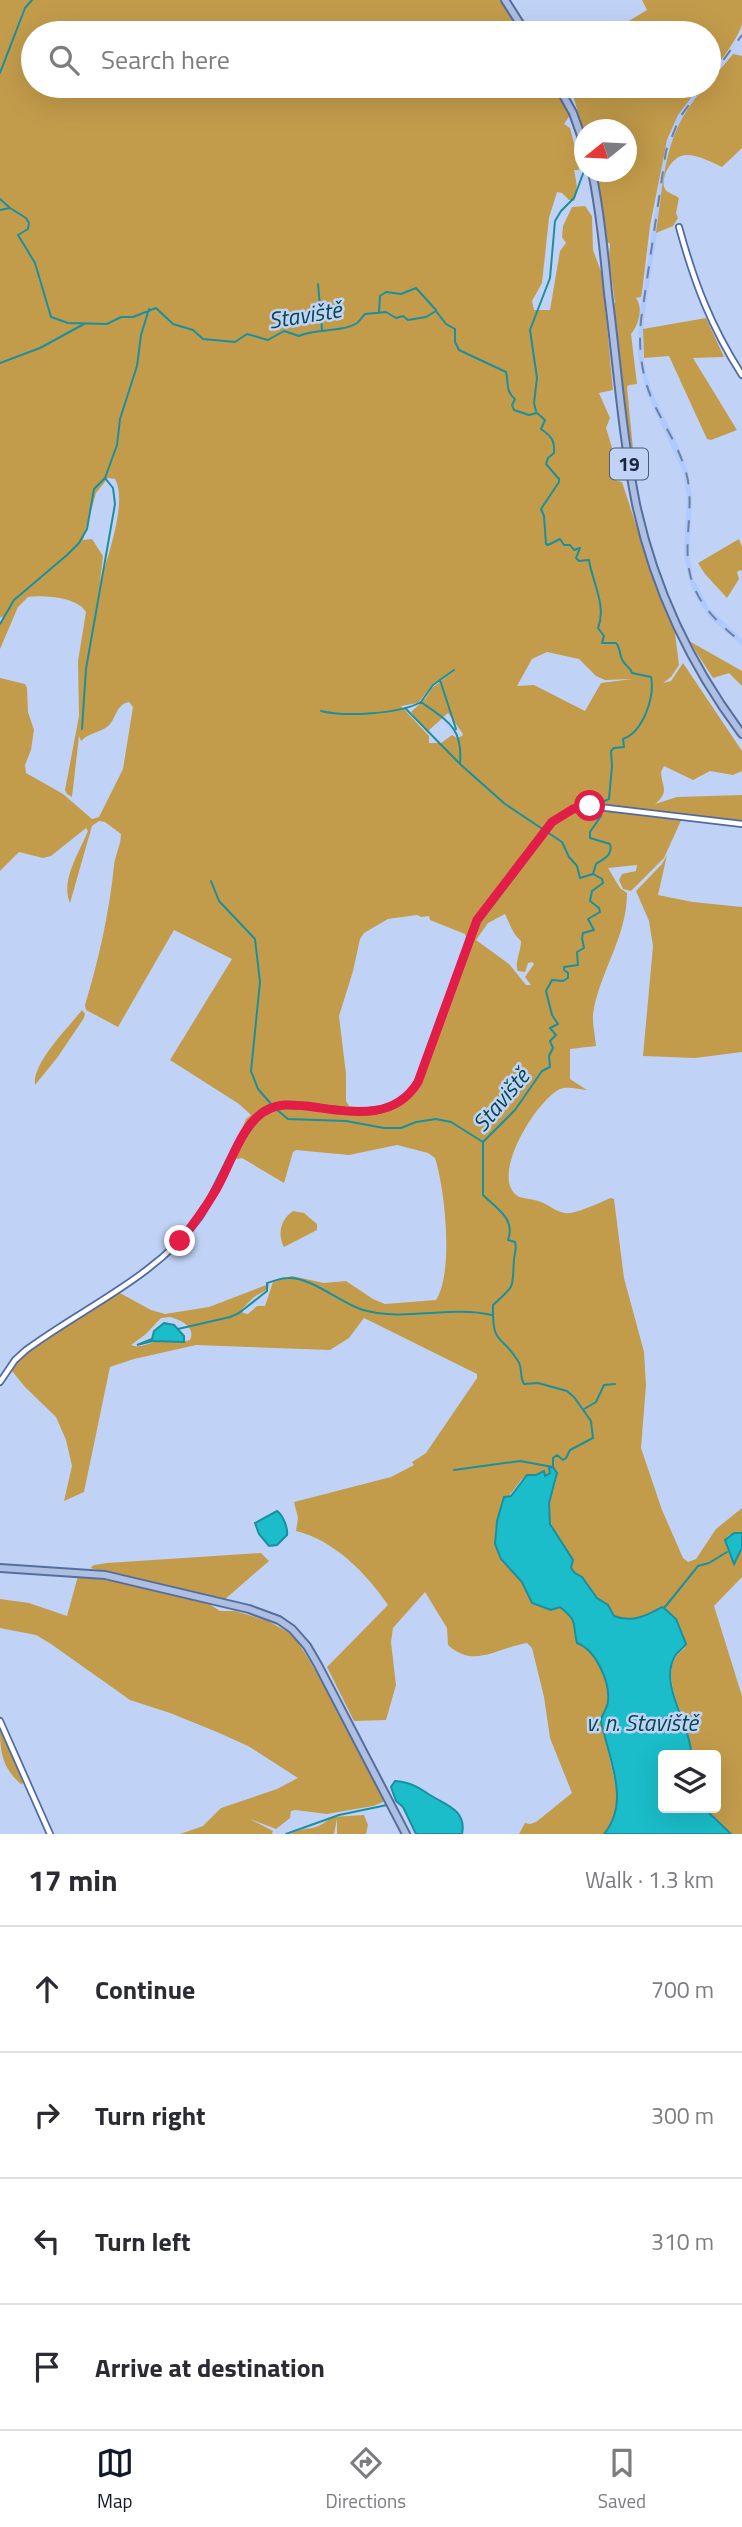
<!DOCTYPE html>
<meta charset="utf-8">
<style>
:root{--surface:#fff;--page:#f7f7f7;--text:#2b2b33;--muted:#7c7c81;--line:#e1e1e2;--accent:#111827}
body{margin:0;font-family:"Titillium Web",sans-serif;background:var(--page);color:var(--text)}
.controls{position:absolute;right:21px;bottom:21px;display:grid;overflow:hidden;border-radius:7px;box-shadow:0 7px 28px #0002}
.controls button{width:63px;height:63px;display:grid;place-items:center;padding:0;border:0;border-bottom:2px solid var(--line);background:var(--surface);color:var(--text);font:35px sans-serif}
.compass{position:absolute;left:574px;top:119px;width:63px;height:63px;border-radius:50%;background:var(--surface);box-shadow:0 7px 28px #0002;rotate:252deg}
.stop{position:absolute;width:21px;height:21px;margin:-16px;border:5px solid #e11d48;border-radius:50%;background:#fff}
.stop.end{background:#e11d48;border-color:#fff;box-shadow:0 2px 7px #0008}
.list{margin:0;padding:0;list-style:none}
h2{display:flex;justify-content:space-between;align-items:center;height:91px;margin:0;padding:0 28px;font-size:30px}
h2 small{font-size:23px;font-weight:400;color:var(--muted)}
.list li{display:grid;grid-template-columns:46px 1fr auto;gap:21px;align-items:center;box-sizing:border-box;height:126px;padding:0 28px;border-top:2px solid var(--line)}
.list b{display:block;font-size:26px;white-space:nowrap}
.list em{font-size:23px;font-style:normal;color:var(--muted)}
.icon{flex:none;width:38px;height:38px;fill:none;stroke:currentColor;stroke-width:2;stroke-linecap:round;stroke-linejoin:round}
.map{position:relative;flex:none;width:742px;height:1834px;overflow:hidden}
.search{position:absolute;background:var(--surface);box-shadow:0 7px 28px #0002;left:21px;right:21px;top:21px;height:77px;display:flex;align-items:center;gap:18px;box-sizing:border-box;padding:0 24px;border-radius:38px;color:var(--muted);font-size:26px}
.sheet{height:595px;background:var(--surface)}
nav{display:flex;justify-content:space-around;align-items:center;box-sizing:border-box;height:98px;border-top:2px solid var(--line);background:var(--surface);font-size:19px;color:var(--muted)}
nav a{display:grid;justify-items:center;gap:4px}
nav .on{color:var(--accent)}
.map>svg:first-child{display:block}
</style>
<div class="map">
<svg width="742" height="1834" viewBox="0 0 742 1834">
<rect width="100%" height="100%" fill="#c0d3f7"/>
<path fill="#aecaff" d="M700,86h6l-24,32 -13,34 -25,168 -1,35 4,22 8,22 21,41 12,31 4,26 -3,57 4,24 16,30 33,31v7l-33,-29 -13,-20 -7,-17 -5,-26 3,-56 -4,-26 -36,-78 -9,-39 1,-36 25,-168 14,-36z"/>
<path fill="#c39c4b" fill-rule="evenodd" d="M0,0h501l21,33h-489v53h521l16,29 -6,9 6,4 10,39 -2,3h-4c2,11 5,21 0,31l-5,-1 -7,-7 -5,-1 -8,26 -7,65 -10,18 2,9h16l10,-59 6,-8 -4,-6 1,-11 9,-19 13,-1 7,10 1,34 9,24 11,116 -14,3 11,25 -4,10 15,49 -7,3 8,2 37,113 16,38 4,32 -8,12 -8,6 8,-2 12,-18 59,88v20l-9,4 -23,-4 -17,9 -29,-14 -3,6c1,16 9,19 -6,32l22,-7 65,-2v26l-58,-7 -20,44 -33,33 -8,-2 -4,-9 3,-6 14,-3 1,-6 -29,3 12,20 7,5c0,42 -25,76 -33,115 -3,14 1,25 2,38l-26,3v30l17,11c-9,-1 -19,-4 -27,-1 -23,11 -68,83 -45,105 6,6 18,4 26,8 8,3 15,10 24,11 10,2 35,-11 46,-15l3,1 10,79 20,74 2,33 -5,63 21,62 21,48 5,4 8,-3 20,-30 26,-21v25l-13,2 -4,5 9,23 8,-15v29l-28,29 28,90v138h-11l-27,-26h12v-53h-25c2,-31 -41,-84 -6,-107l-9,-29 -14,-12c-16,9 -30,16 -48,9l-6,-11 -11,-7 -15,-21 -7,-4 -4,-5 2,-8c-13,-15 -28,-38 -23,-59 2,-11 9,-21 6,-32l-11,7 -1,-5 -22,8 -20,26 -7,26v12l6,16 21,23 9,20 24,6 5,-1c13,11 15,14 16,31l23,25 8,23 1,16 -7,20 17,72 -4,26 -10,14h-85l6,-11 5,1 6,-2 36,-29 -22,-55 -6,-41 -12,-49 -5,-5c-30,5 -53,26 -79,2l-1,-17 -22,-36 -32,36 -2,14 5,43 -10,35 -32,1 -27,-54 61,-62c-21,-31 -54,-65 -92,-74l2,-13 -4,-16 97,-25 23,-12 -2,-3 14,-9 51,-75v-4l-113,-56 -15,20 -19,12 -134,-5 -62,14 -24,8 -26,125 -20,9 8,-35 -6,-26 -10,-23 -31,-30 -13,-16c19,-33 75,-58 106,-79l33,18 14,4 44,-7 60,-23 -1,5 -14,8 -12,12 1,4 5,1 9,-8h8l8,-24 19,-6 32,7 22,-2 27,18 12,5 51,-4c18,-28 9,-111 -1,-142l-7,-5 -31,-8 -48,10 -53,-5 -3,2 -9,31 -42,-25 -5,1 -5,-6 14,-34 5,-4 -12,-11 -69,-44 62,-101 -58,-29 -56,97 -32,-17 -1,-5c14,-46 24,-92 29,-139 1,-11 7,-21 7,-32l-16,-12 -6,-1 -7,5 -22,77c-10,-22 10,-52 18,-72l-2,-3 -35,28 -8,2 -24,-6 -19,19v-193l25,6 2,4 1,24 6,18 -3,20 -6,15 1,8 37,21 29,25 7,-2 24,-48 10,-62 -4,-5c-14,3 -12,17 -22,25 -9,6 -18,6 -26,14l-2,-5 -7,61 -5,-3 -2,-4 14,-74 -1,-55 8,-49c-9,-15 -42,-17 -58,-15l-10,10 -18,42v-24l3,-9 -3,2zM108,478l7,1c13,23 -8,79 -15,104l3,-27 -11,-17 -9,1 13,-47zM547,652l32,7 17,17 9,4 27,-1 -31,4 -16,28 -51,-26 -17,1 15,-27zM454,671l-22,17 -6,10 -15,14 16,20 21,-19 15,21 -1,2 -5,2 -5,-3 -11,8h-12v-7l-28,-30 17,-3 16,-20zM505,914c5,10 7,19 16,27 0,11 -7,22 -3,30l7,1 3,-9 4,-1 2,2 -9,13 6,8h-5l-17,-21 -33,-24 12,-17zM417,915l4,2 8,-1 1,4 35,14 1,3c-8,29 -43,140 -60,156 -15,15 -37,15 -57,13l-3,-5v-27l-7,-58 14,-45 7,-32 4,-6 24,-14zM170,1317c11,3 26,10 20,23 -10,3 -20,0 -30,1 -11,1 -18,8 -29,4l15,-11 15,-16z
M642,0h100c0,7 0,16 0,23 -1,12 -25,43 -33,52v-42h-100l38,-23z
M733,54l9,2v92l-20,19c-11,-5 -23,-12 -36,-12 -13,0 -27,22 -21,34 2,4 11,6 14,9l-3,15 2,5 -5,8 -17,7c6,-38 7,-82 27,-116 14,-25 33,-41 50,-63z
M568,86h132l-22,29 -11,25 -17,86 -8,66 -1,5 -5,1c8,10 2,28 -5,36l6,50 -8,1 -2,2 7,73 -2,1 -19,-157 2,-1 -6,-44 1,-15 -4,-3 -10,-69h30v-42h-42v4c-6,-17 -7,-33 -16,-48z
M706,318l18,39 -31,1 44,72 -26,10 -4,-1 -38,-83 -25,2 -1,-29z
M739,539l3,8v24l-2,-1 -3,2 2,7 -12,19 -22,-24 -7,-11z
M689,641l53,30v15l-13,-13 -16,5z
M667,855l-9,40 35,7 49,5v145l-47,6 -52,-2 10,-110 -4,-25 -13,-30 26,-27z
M82,1010l3,4 -1,4 -27,40 -22,27c-3,-22 33,-57 47,-75z
M293,1211l11,2 13,11v6l-33,17c-7,-13 -3,-28 9,-36z
M261,1553l8,8 -45,39 -134,-32 4,-3 13,-2z
M78,1576l40,6 91,22 11,7h15l33,10 20,11 10,10 40,66 45,88v6l-10,4 -46,8 -32,-4 -4,1 -1,7 -14,11 -26,-10 23,12 -1,3h-92l23,-8 18,-18 56,-19 21,-11 -50,-32 -31,-14 -47,-19 -40,-13 -79,-56 -15,-9 -36,-7v-29l29,4 38,13z
M0,1730l23,51 -1,4c-19,-16 -22,-32 -22,-55z
M364,1815l4,10 -2,9h-29v-15l-3,15h-44c21,-10 21,0 42,-17z"/>
<path fill="#1abdc9" stroke="#1a909f" stroke-width="2" d="M164,1323l10,2 10,11v6l-31,-1 -16,4 15,-6 2,-8z
M553,1467l4,6 -8,30 1,21 23,36 -2,8 4,5 7,4 15,21 11,7 6,11c18,7 32,0 48,-9l2,1 12,11 10,25c-3,5 -8,7 -11,12 -17,29 16,69 16,98l-28,1v53h41l27,26h-127c24,-29 9,-65 1,-97 -1,-5 -4,-11 -4,-16 0,-6 7,-13 7,-20 2,-19 -12,-51 -31,-58 -5,-19 2,-21 -17,-36l-9,3 -19,-7 -10,-21 -21,-23 -6,-15 2,-23 7,-24 7,-1 16,-21h9l8,-4 1,5 5,-3 -1,-5z
M277,1511c6,4 11,17 10,24l-10,10 -8,1 -10,-12 -4,-11z
M734,1533h8v15l-8,16 -9,-24z
M395,1781c15,1 23,6 35,14 16,10 37,15 32,39h-46l-13,-27 -7,-6 -5,-14z"/>
<g fill="none" stroke-linecap="round" stroke-linejoin="round">
<path stroke="#1a909f" stroke-width="2" d="M0,73l25,-65 7,-8
M0,199l10,9
M0,210l10,-2 16,10 3,5 -1,6 -10,6 17,28 16,54 17,6 39,1 14,-7h12l23,-9 17,16 20,6 10,9 32,3 12,-8 21,6 16,-9 15,5c17,-8 42,-3 58,-13 3,-2 5,-6 8,-9l21,-2 10,6 7,-2 5,4 18,-3 10,-6 10,13 9,5v13l4,8 47,22c3,11 -1,19 9,27l-3,6 2,5 15,5 8,-2 8,7 -4,9c10,7 14,11 13,24l-6,5 -2,6 13,15v3l-18,27 3,7 2,28 2,1 12,-6 4,6h6l4,5 6,-2 -4,10 3,3 10,-1c3,21 18,46 9,68l6,8 -2,7h14c5,5 3,13 7,18 3,6 7,5 9,12l19,4c4,20 -8,55 -28,62l1,8 -10,1 -3,3 1,15 -3,33 -7,3 -12,-3 -4,5
M318,284l4,46
M379,312l1,-16 6,-4 15,2 15,-6 20,22
M0,363l40,-15 44,-24
M536,411l-2,-8 3,-25 -7,-48 20,-52 5,-57 6,-10 13,-13 10,-27
M0,624l14,-24 53,-45 12,-12 8,-14 7,-40 11,-11 12,-33 3,-26 17,-53 4,-31 8,-26
M440,680l16,49
M421,702l12,-17 21,-15
M405,708l55,56
M321,711c23,6 79,3 100,-9 28,20 42,26 39,62l45,40 57,38 7,15 8,9 3,12 13,-4
M82,729l4,-60 29,-165 -2,-16 -8,-10
M211,881l8,20 36,38 5,43 -9,89 7,18 14,16
M276,1109l12,10 58,2 38,7h17l15,-6 20,-3 15,3 32,20
M178,1329l52,-12 9,-4 28,-22v-8c7,-2 14,-5 21,-5 24,-1 52,25 75,32 43,12 87,-5 129,5
M584,1409l12,-7 8,-17 11,-1
M553,1466v-8l4,-3 6,5 3,-2 4,-8 23,-12 -2,-17 -17,-24 -7,-6 -29,-8 -14,1c-5,-8 -1,-16 -6,-23 -17,-28 -26,-14 -25,-56 23,-21 19,-15 21,-46 1,-7 3,-11 1,-17l-7,-2c8,-21 -11,-31 -25,-45v-53l32,-32 27,-39 8,-4 -1,-11 4,-8 -3,-7 6,-6 -6,-7 8,-4 -6,-9 -6,-24 6,-11 11,1 5,-3v-5l-4,-3v-3l14,-2 -1,-13 7,-4 -2,-10 1,-5 11,-3 -6,-11 12,-7 -1,-4 -9,-7 2,-10 11,-8 -1,-4 -9,-5 3,-10c9,-6 17,-9 14,-20l-20,-6v-6l11,-16 -13,-7
M454,1470l66,-9 33,6
M665,1607l33,-41 11,-3 18,-11
M286,1834l53,-19 48,-10"/>
<defs>
<path id="minor" d="M679,227c15,55 32,100 63,148
M0,1382l15,-22 11,-10c58,-43 130,-73 173,-132 19,-27 42,-94 67,-108 13,-7 26,-5 41,-4 41,5 86,17 111,-24l59,-161 75,-99 21,-13 17,-3 152,18
M0,1721l50,113"/>
<path id="major" d="M505,0l21,33
M558,86l15,27 11,31
M592,172c8,39 12,80 16,121 9,70 14,141 28,211 18,83 55,162 106,230
M0,1568l105,7 144,34 30,11 13,9 15,17 11,19 88,169"/>
</defs>
<use href="#minor" stroke="#516ba1" stroke-width="8"/>
<use href="#major" stroke="#566e9c" stroke-width="10"/>
<use href="#minor" stroke="#fff" stroke-width="4.5"/>
<use href="#major" stroke="#adbfe3" stroke-width="6"/>
<path stroke="#6f7f9c" stroke-width="2" stroke-dasharray="12 12" stroke-linecap="butt" d="M709,79l33,-44
M703,86l-23,31 -14,34 -25,169c-3,31 1,60 15,88 12,24 27,46 32,73 6,36 -8,71 6,106 10,24 28,39 48,56"/>
</g>
<g fill="none" stroke-linecap="round" stroke-linejoin="round">
<path stroke="#e11d48" stroke-width="9" d="M180,1241c12,-15 24,-31 34,-48 16,-25 27,-72 55,-84 12,-6 24,-4 37,-3 41,5 87,17 112,-24l59,-162 75,-98 21,-13 17,-3"/>
</g>
<g text-anchor="middle" stroke-width="5" stroke-linejoin="round" paint-order="stroke">
<rect fill="#c0d3f7" stroke="#4c5a74" stroke-width="2" x="610" y="448.5" width="38" height="31" rx="5"/>
<g font-size="19" font-weight="bold" fill="#1a263c">
<text x="629" y="471">19</text>
</g>
<g font-size="23" font-style="italic" fill="#05484d" stroke="#c0d3f7">
<text transform="translate(305 315) rotate(-9)" y="8">Staviště</text>
<text transform="translate(501 1100) rotate(-50)" y="8">Staviště</text>
<text x="642" y="1731">v. n. Staviště</text>
</g>
</g>
</svg>
<div class="controls">
<button><svg class="icon" aria-label="layers" viewBox="0 0 24 24"><path d="M12 4l9 5-9 5-9-5zM3 14l9 5 9-5"/></svg></button>
</div>
<svg class="compass" viewBox="-18 -18 36 36"><path d="M0-13l5 13h-10z" fill="#e53935"/><path d="M0 13l5-13h-10z" fill="#7c7c81"/></svg>
<div class="stop" style="left:590px;top:806px"></div>
<div class="stop end" style="left:180px;top:1241px"></div>
<div class="search"><svg class="icon" aria-label="search" viewBox="0 0 24 24"><circle cx="10" cy="10" r="6"/><path d="M15 15l6 6"/></svg>Search here</div>
</div>
<section class="sheet">
<h2>17 min<small>Walk · 1.3 km</small></h2>
<ul class="list">
<li><svg class="icon" aria-label="ahead" viewBox="0 0 24 24"><path d="M12 20V5M6 11l6-6 6 6"/></svg><div><b>Continue</b></div><em>700 m</em></li>
<li><svg class="icon" aria-label="right" viewBox="0 0 24 24"><path d="M7 20v-9h11M14 6l5 5-5 5"/></svg><div><b>Turn right</b></div><em>300 m</em></li>
<li><svg class="icon" aria-label="left" viewBox="0 0 24 24"><path d="M17 20v-9H6M10 6l-5 5 5 5"/></svg><div><b>Turn left</b></div><em>310 m</em></li>
<li><svg class="icon" aria-label="arrive" viewBox="0 0 24 24"><path d="M6 21V4h12l-3 4 3 4H6"/></svg><div><b>Arrive at destination</b></div></li>
</ul>
</section>
<nav>
<a class="on"><svg class="icon" aria-label="map" viewBox="0 0 24 24"><path d="M3 6l6-2 6 2 6-2v14l-6 2-6-2-6 2zM9 4v14M15 6v14"/></svg>Map</a>
<a><svg class="icon" aria-label="directions" viewBox="0 0 24 24"><path d="M12 3l9 9-9 9-9-9zM9 14v-3h6M13 9l2 2-2 2"/></svg>Directions</a>
<a><svg class="icon" aria-label="saved" viewBox="0 0 24 24"><path d="M7 4h10v16l-5-4-5 4z"/></svg>Saved</a>
</nav>
